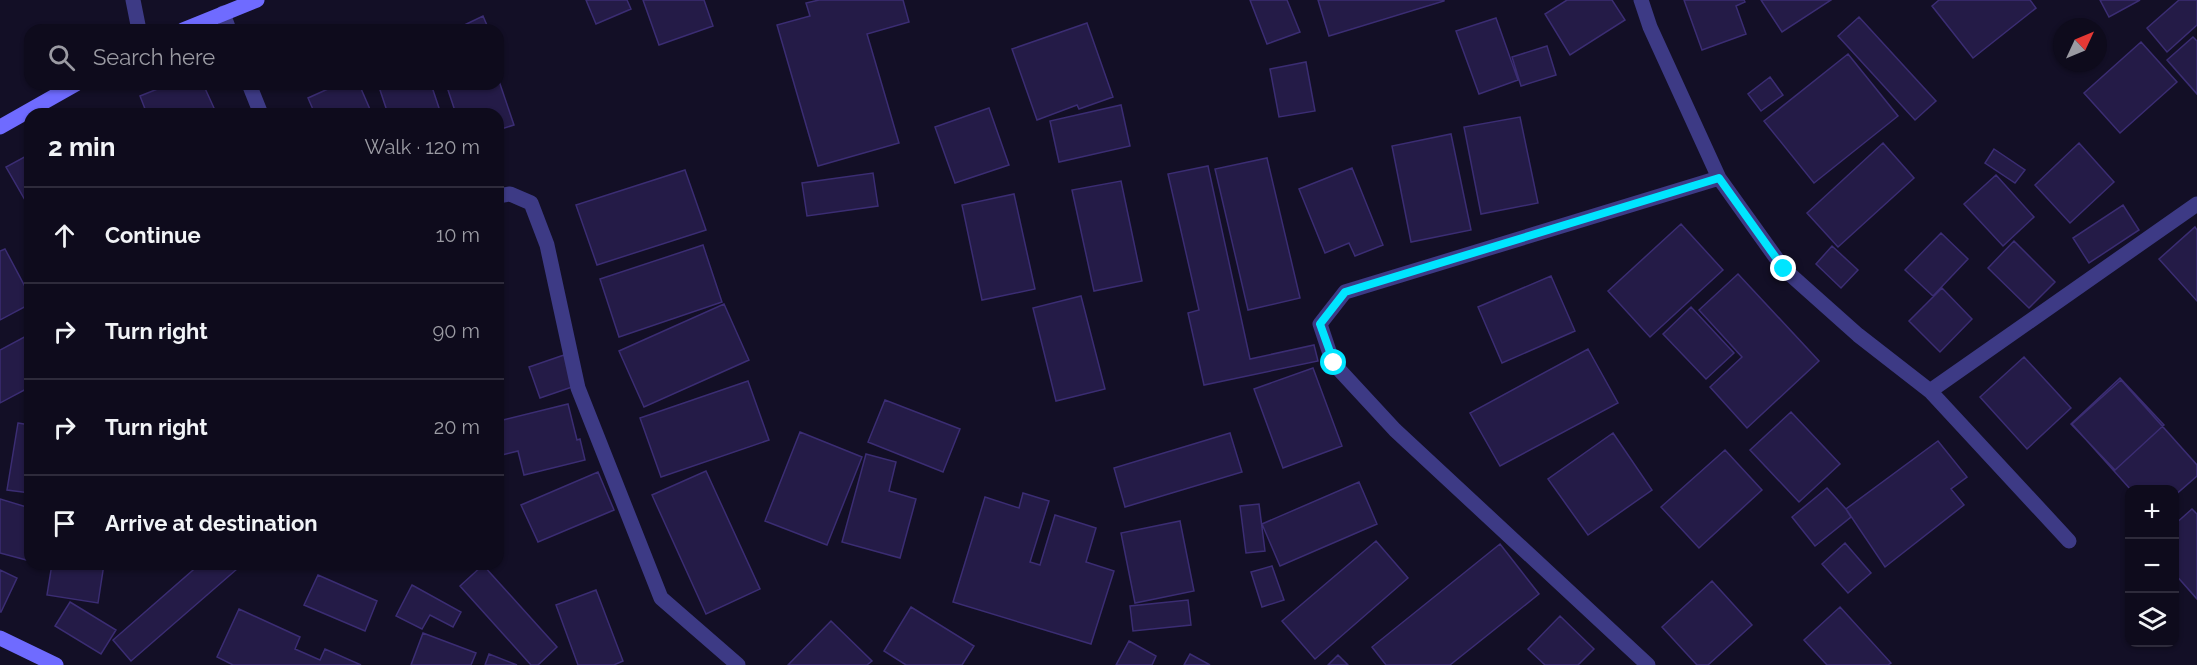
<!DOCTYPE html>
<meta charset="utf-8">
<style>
:root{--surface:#0e0b1c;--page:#1c1929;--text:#f1f3f6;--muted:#9b9ba3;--line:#2e2b3b}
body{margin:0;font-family:Raleway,sans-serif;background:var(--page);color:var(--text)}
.controls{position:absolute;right:18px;bottom:18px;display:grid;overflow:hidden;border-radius:12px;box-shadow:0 2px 4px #0004}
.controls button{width:54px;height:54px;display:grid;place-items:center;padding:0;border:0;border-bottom:2px solid var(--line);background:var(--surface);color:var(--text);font:30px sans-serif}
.compass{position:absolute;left:2053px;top:18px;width:54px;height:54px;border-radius:50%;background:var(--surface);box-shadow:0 2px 4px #0004;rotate:46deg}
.stop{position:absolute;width:18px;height:18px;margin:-14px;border:4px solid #00e5ff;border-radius:50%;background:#fff}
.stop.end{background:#00e5ff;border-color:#fff;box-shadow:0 2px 6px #0008}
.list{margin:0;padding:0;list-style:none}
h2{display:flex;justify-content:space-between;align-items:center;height:78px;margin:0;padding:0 24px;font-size:26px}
h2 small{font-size:20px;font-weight:400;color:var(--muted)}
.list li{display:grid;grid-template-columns:39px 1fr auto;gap:18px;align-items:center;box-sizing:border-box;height:96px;padding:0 24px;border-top:2px solid var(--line)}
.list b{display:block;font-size:22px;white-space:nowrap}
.list em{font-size:20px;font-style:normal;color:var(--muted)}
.icon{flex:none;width:33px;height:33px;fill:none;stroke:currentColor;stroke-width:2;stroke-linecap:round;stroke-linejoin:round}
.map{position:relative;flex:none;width:2197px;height:665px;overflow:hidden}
.search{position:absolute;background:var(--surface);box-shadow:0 2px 4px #0004;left:24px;top:24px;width:480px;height:66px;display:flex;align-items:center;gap:15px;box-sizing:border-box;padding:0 21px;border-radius:18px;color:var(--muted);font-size:22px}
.panel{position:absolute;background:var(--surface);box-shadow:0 2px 4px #0004;left:24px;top:108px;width:480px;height:462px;border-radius:18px}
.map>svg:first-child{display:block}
</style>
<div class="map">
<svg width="2197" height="665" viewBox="0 0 2197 665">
<rect width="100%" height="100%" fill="#130f26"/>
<path fill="#241b47" stroke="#3b2d73" stroke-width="1.5" d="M586,0h41l4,9 -35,15z
M643,0h61l9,26 -54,19z
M819,0h84l6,22 -42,12 32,109 -81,23 -41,-141 33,-9 -4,-13z
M1250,0h37l13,32 -33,12z
M1318,0h126v1l-115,35z
M1567,0h45l13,20 -55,35 -25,-41z
M1684,0h60l1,2 -9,4 10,28 -44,16z
M1761,0h70l-49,32z
M1939,0h91l6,8 -63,50 -41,-52z
M2100,0h40l-31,17z
M2179,0h18v25l-30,27 -20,-24z
M483,16l6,14h-32l-1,-1z
M1859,17l77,84 -21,19 -77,-84z
M1496,18l22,62 -39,14 -23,-63z
M1087,23l26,74 -34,12 -2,-4 -40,15 -25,-71z
M2193,37l4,4v53l-30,-34z
M2141,42l36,40 -57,51 -36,-40z
M1547,46l9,29 -35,11 -9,-29z
M1848,54l50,62 -84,67 -50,-62z
M1306,62l9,49 -36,6 -9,-48z
M1770,77l13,18 -22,16 -13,-17z
M498,78l16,47 -16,5v-16h-42l-10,-30h52z
M170,84h33l11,24 -14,6h-53l-7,-18z
M339,84h20l13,30h-57l-7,-16z
M378,84h53l10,30h-53z
M1121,105l9,41 -71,16 -9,-41z
M989,108l20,57 -54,18 -20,-56z
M1520,117l18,86 -57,11 -17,-87z
M1451,134l20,96 -60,12 -19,-96z
M1883,143l31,35 -76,69 -31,-34z
M2079,143l35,39 -44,41 -35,-38z
M1994,149l31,21 -10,13 -30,-20z
M30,154v43l-5,3 -19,-33z
M1267,158l33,140 -52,12 -33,-141z
M1208,166l42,193 64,-14 4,16 -114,24 -16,-72 11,-3 -31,-136z
M1352,168l31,77 -28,11 -6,-13 -24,10 -26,-64z
M685,170l21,60 -109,35 -21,-60z
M873,173l5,33 -71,10 -5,-33z
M1996,175l38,42 -31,29 -39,-42z
M1121,181l21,100 -48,10 -22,-101z
M1014,194l21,95 -53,11 -20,-95z
M2123,205l16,25 -50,33 -16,-25z
M1681,224l42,46 -73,67 -42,-46z
M2195,227l2,3v71l-38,-42z
M1941,233l27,26 -35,37 -28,-26z
M2014,241l41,41 -26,26 -41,-40z
M703,245l19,57 -103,35 -19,-58z
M1832,246l26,24 -17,18 -25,-24z
M5,249l25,47v8l-30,16v-69z
M1738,274l81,87 -72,67 -37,-41 32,-30 -43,-47z
M1551,276l24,55 -73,32 -24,-56z
M1942,288l30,31 -32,33 -31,-31z
M1081,296l24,93 -49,12 -23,-93z
M724,304l25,56 -105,47 -25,-56z
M1691,307l43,46 -28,26 -43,-45z
M30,334v53l-30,16v-53z
M1588,349l30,54 -118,63 -30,-53z
M564,355l11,31 -35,12 -11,-31z
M2024,357l47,51 -44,41 -47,-52z
M1313,368l29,78 -59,22 -29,-79z
M2120,378l44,47 -49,45 -44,-46z
M2121,380l76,85v11l-23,20v-6h-43l-59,-66z
M748,381l21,59 -108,37 -21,-59z
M885,400l75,29 -17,43 -75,-30z
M568,404l9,36 3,-1 5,21 -61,15 -6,-24 -20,5v-37l5,-1v2z
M1791,412l49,52 -41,38 -49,-52z
M18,423l12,2v68l-23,-3z
M800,432l62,25 -35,88 -62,-24z
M1230,433l12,39 -117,35 -11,-39z
M1613,433l39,57 -64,45 -40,-56z
M1938,441l29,36 -16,12 13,16 -79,62 -39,-58z
M1725,450l37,40 -63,58 -38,-41z
M866,454l30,8 -7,29 27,8 -16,59 -58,-16z
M706,471l54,118 -54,25 -54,-119z
M598,472l16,38 -76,32 -17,-37z
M1359,482l18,42 -97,42 -18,-42z
M1827,488l19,21 5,8 -36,29 -23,-29z
M1023,493l26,8 -19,61 10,3 15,-50 41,13 -10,34 28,9 -23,73 -138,-42 32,-105 34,11z
M0,499l30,9v53l-30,-8z
M1259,504l6,47 -19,2 -6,-47z
M2192,509l5,5v85l-23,-26v-48z
M1180,521l14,70 -59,12 -14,-70z
M1376,541l32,37 -93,81 -33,-38z
M1845,543l26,30 -23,20 -26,-29z
M1500,544l39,50 -89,71h-64l-14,-18z
M52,564h52l-6,39 -51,-8z
M200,564h33l4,5 -106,92 -18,-21z
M483,565l74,82 -19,18h-7l-71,-79z
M1272,566l12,34 -22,7 -11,-35z
M0,570l17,8 -16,34h-1z
M318,575l59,26 -12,30 -61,-26z
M1712,581l40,44 -44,40h-11l-35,-38z
M412,585l49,27 -8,15 -23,-12 -8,14 -26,-13z
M596,590l27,71 -9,4h-36l-22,-60z
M1188,600l3,25 -58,6 -3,-25z
M70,602l46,28 -15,24 -46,-28z
M911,607l63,39 -12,19h-56l-22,-14z
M1840,607l51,56 -3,2h-61l-23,-25z
M239,609l61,28 -5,12 25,11 5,-11 36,16h-128l-16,-8z
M1560,616l34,33 -16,16h-33l-17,-16z
M831,621l41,40 -5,4h-79z
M423,633l53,20 -5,12h-60z
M1129,641l27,15 -4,9h-36z
M489,654l28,11h-32z
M1190,654l20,11h-26z
M1338,655l10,10h-20z"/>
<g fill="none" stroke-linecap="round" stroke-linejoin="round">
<path stroke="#3d3a85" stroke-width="15" d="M133,0l6,30
M1641,0l9,27 69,151 65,91 74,66 72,56 139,150
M223,13l6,17
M249,84l12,30
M498,196l12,-2 21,9 16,42 31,143 83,210 77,67
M1930,391l267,-187
M1648,665l-253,-235 -62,-67 -13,-39 25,-32 374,-114"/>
<path stroke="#6f6bff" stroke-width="15" d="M183,30l74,-30
M0,127l76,-43
M0,638l56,27"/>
</g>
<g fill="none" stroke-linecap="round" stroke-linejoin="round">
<path stroke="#00e5ff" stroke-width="8" d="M1334,363l-14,-39 25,-32 374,-114 65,91"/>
</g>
</svg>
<div class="controls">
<button>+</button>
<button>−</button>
<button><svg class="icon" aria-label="layers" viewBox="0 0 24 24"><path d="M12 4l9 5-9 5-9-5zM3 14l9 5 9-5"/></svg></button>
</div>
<svg class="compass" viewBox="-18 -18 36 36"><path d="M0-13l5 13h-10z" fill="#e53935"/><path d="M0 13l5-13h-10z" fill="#9b9ba3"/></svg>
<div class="stop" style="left:1334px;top:363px"></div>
<div class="stop end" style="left:1784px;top:269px"></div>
<div class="search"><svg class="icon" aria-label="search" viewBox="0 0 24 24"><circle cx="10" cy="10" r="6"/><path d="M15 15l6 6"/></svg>Search here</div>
<section class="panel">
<h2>2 min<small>Walk · 120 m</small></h2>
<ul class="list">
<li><svg class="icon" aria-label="ahead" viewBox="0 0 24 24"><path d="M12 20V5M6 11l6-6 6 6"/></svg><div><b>Continue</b></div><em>10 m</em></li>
<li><svg class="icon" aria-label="right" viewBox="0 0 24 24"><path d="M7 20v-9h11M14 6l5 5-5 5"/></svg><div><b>Turn right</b></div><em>90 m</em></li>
<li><svg class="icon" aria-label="right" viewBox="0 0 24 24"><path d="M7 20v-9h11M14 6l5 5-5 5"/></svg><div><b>Turn right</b></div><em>20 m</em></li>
<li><svg class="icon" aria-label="arrive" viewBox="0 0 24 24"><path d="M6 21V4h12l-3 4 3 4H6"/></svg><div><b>Arrive at destination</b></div></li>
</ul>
</section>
</div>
